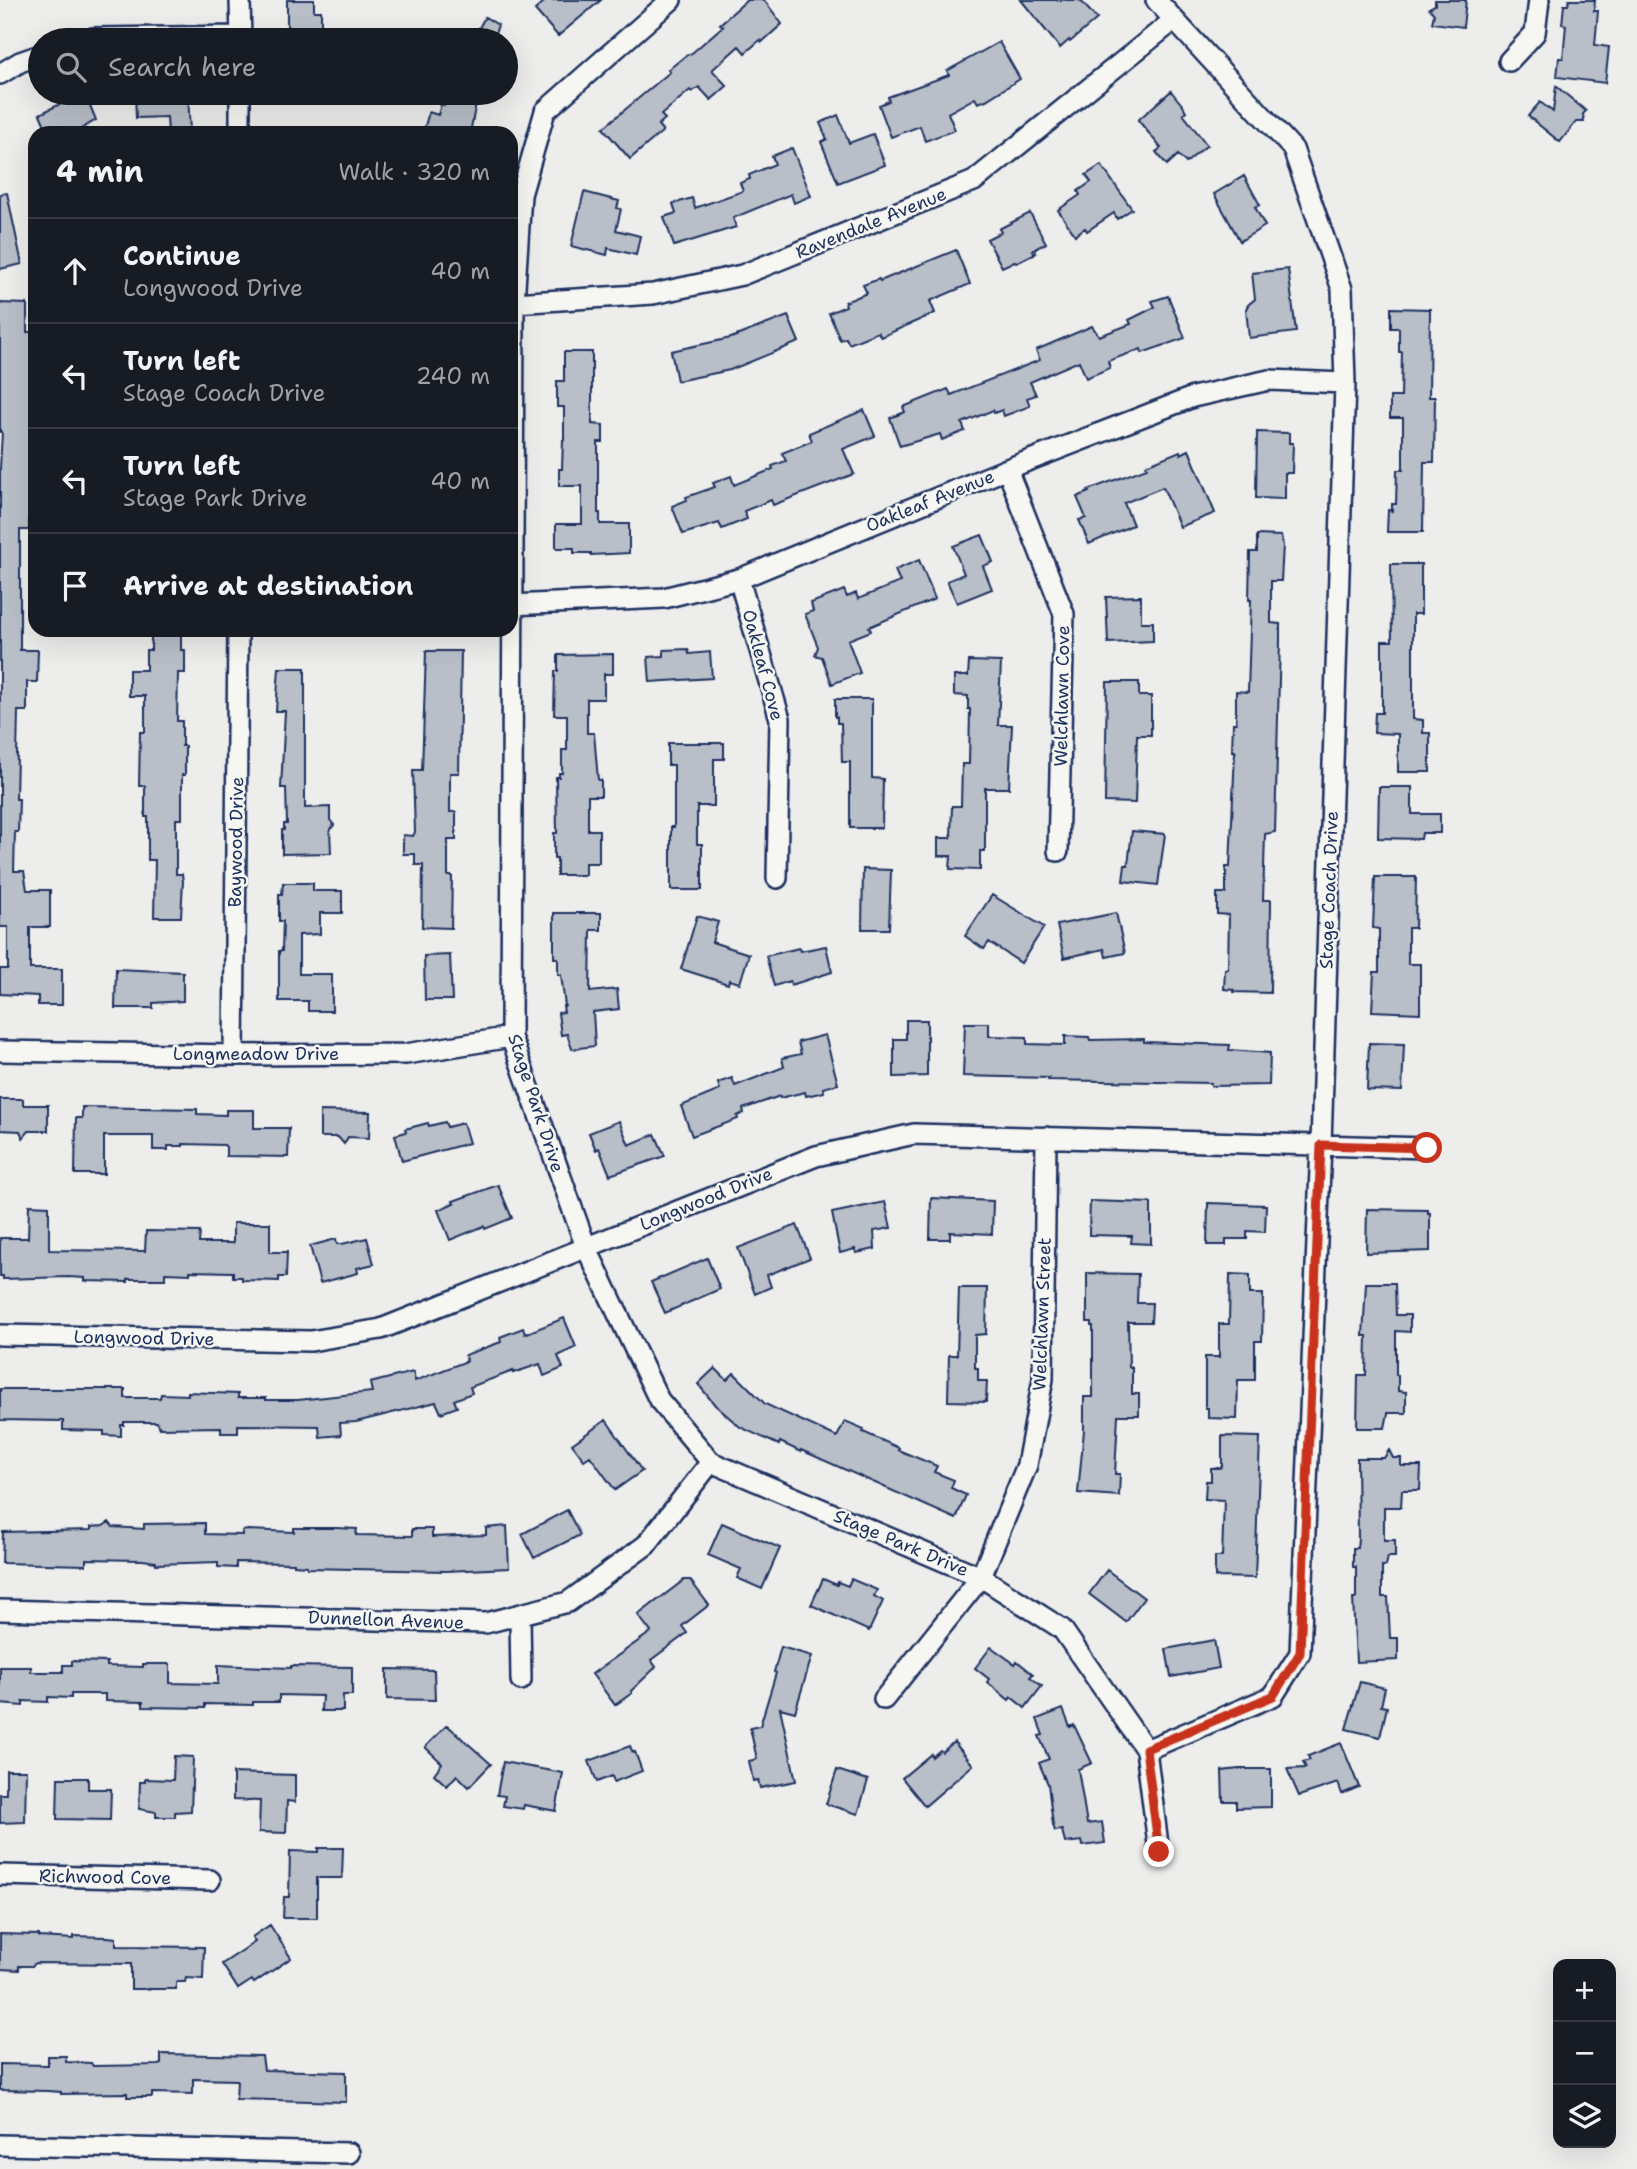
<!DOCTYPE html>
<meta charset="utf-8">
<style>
:root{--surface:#171b24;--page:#242831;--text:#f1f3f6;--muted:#9ea1a6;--line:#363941}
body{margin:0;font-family:"Shantell Sans",sans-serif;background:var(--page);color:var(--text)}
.controls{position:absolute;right:21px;bottom:21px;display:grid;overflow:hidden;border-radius:14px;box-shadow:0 7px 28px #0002}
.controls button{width:63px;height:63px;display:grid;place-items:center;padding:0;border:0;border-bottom:2px solid var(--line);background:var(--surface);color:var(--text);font:35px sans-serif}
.stop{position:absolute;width:21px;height:21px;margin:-16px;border:5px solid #c8321e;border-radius:50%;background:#fff}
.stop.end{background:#c8321e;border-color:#fff;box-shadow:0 2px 7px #0008}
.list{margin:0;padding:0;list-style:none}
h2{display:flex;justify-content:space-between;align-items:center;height:91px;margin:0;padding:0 28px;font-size:30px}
h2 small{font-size:23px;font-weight:400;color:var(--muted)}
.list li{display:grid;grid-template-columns:46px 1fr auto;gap:21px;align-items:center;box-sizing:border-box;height:105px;padding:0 28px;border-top:2px solid var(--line)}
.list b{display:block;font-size:26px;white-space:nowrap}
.list p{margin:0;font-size:23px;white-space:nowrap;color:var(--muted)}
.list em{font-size:23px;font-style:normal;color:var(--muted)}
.icon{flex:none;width:38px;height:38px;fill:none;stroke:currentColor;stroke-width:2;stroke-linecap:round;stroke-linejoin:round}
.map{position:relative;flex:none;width:1637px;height:2169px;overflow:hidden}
.search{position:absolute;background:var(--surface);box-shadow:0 7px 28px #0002;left:28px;top:28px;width:490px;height:77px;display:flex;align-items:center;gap:18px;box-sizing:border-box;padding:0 24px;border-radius:38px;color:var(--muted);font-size:26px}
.panel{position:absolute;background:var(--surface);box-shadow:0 7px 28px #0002;left:28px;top:126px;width:490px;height:511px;border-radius:21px}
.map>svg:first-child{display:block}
</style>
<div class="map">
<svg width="1637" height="2169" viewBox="0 0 1637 2169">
<rect width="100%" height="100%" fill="#edeeec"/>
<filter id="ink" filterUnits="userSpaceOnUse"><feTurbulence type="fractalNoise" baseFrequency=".0143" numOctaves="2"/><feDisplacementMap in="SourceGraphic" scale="14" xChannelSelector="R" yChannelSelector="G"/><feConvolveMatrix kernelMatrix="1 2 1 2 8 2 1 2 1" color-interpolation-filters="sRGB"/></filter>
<g filter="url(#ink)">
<path fill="#b9bfc8" stroke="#1b2f5e" stroke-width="2" d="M287,0h27v11h7v18l-34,1z
M546,0h55l-43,36 -23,-26z
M747,0h17l18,24 -20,18 -2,-2 -15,13 -6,-7 -27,24 15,16 -16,14 -12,-13 -7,5 -2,-2 -29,25 4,4 -7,6 5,6 -33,28 -27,-31 67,-56 -2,-2 17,-14 7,-3 31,-27 -3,-2z
M1021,0h59l17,19 -27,23 -1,-2 -9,8z
M1435,0h31l-3,27 -31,-4 2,-9 -5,-6 6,-3z
M1569,0h26l-1,11h4l-3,34 14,2 -4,36 -48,-6 2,-19h4l3,-33 -4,-1 2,-19h4z
M485,17l13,8 -5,15h-9l-9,-5z
M999,42l21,37 -34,21 -8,3 -3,-5 -27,15 7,17 -30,11 -5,-15 -29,11 -12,-32 10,-4 -1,-4 61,-22 -2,-4z
M1556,86l30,25 -3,3 1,8h-8l-16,20 -32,-26 12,-14 13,10z
M1171,91l12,15 3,5 -3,3 24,31 -21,18 -8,-8 -11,10 -11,-13 5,-4 -23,-28z
M67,93h18l11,27 -22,13h-26l-8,-19 26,-13 3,-3z
M135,93h53l2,40h-22l-1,-16 -31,1z
M448,93h11l18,5 -7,35h-47l6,-21 9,3 3,-11 3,1z
M838,115l11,28 24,-9 12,31 -47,18 -17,-41 6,-3 -7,-16z
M792,148l19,48 -17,7 -3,-9 -58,24 3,9 -62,19 -10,-29 12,-4 -3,-9 19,-6 3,10 48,-17 -3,-8 10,-4 -1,-4 26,-11 -3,-8z
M1101,165l31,44 -15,10 -3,-6 -27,18 -2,-3 -10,7 -17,-25 22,-15 -2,-4 13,-9 -5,-7z
M1244,176l16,29 -5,2 10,19 -25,15 -26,-47z
M584,192l35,9 -2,7 4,1 -5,21 24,6 -4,19 -28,-7 -1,7 -36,-9z
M7,193l15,71 -22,5v-75z
M1030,213l16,30 -13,7 3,3 -20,10 -1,-2 -13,6 -15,-28 14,-7 -2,-3z
M956,250l14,34 -40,17 5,12 -54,24 -3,-5 -29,12 -3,-6 -6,2 -11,-27 17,-7 -1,-4 22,-9 -4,-8 16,-6 1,2z
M1288,269l8,63 -47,6 -3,-29 2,-4 7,-6 -3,-26z
M1168,296l17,42 -43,15 -1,-4 -33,12 2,7 -24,10 -7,-17 -49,21 6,13 -9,3 3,8 -26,10 -2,-6 -8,3 -1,-3 -31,13 3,8 -23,9 -2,-6 -40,12 -10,-28 15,-6 -2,-5 45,-18 3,6 89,-35 -4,-10 56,-24 7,10 32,-12 -2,-4 26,-13 -3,-6z
M0,303l27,1v28h8v128h-6v70h-9v120h18l-1,32h-10v29h-9l-2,88h3l-1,33h-3l-1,39h10l3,19h23v37h-20v42h32v36h-24v-9l-38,-2v-25h8v-42h-8v-459l2,-36h-2z
M1391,308l39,1 -1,88h6l-1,65h-10l-1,70h-36l1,-22 4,1v-7h4l1,-34h6v-52h-13v-21h11l1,-45h-3v-24h-8z
M788,316l11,26 -69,28 -53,11 -6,-30 60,-13z
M564,352h28v72l11,1v17h-5v71h2v11h29v29l-38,2v-2h-17v-5h-18v-24h26v-38h-23v-17h3l1,-29h1v-33h-7v-26h7z
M864,410l11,26 -32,13 11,25 -81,31 -2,-5 -27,11 3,8 -25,10 -3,-6 -36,11 -11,-28 15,-6 -1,-3 29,-10 -2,-4 18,-7 3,9 39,-16 -1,-3 14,-5 -4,-8 30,-12 -3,-8z
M1257,432l32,1v10h4l-1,30h-7v26l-29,-1z
M1189,450l26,63 -35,14 -17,-40 -39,16 9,22 -44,19 -10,-24 7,-2 -9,-21 12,-5 -1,-2 59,-22 -1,-3 34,-14 1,3z
M982,535l11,27 -10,4 9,23 -35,14 -10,-22 17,-7 -11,-28z
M1257,535l24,1 2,9 -2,36h-10v42l9,1v17l-5,191 -10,2 -2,66h8l-1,93 -36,-1v-2l-10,-1 1,-20h3l1,-54 -12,-1v-21h9v-26h4l5,-116h-3l1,-28h3v-32l12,1 3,-92h-2l1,-48h7z
M919,560l16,39 -66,28 2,4 -23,9 12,33 -28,11 -10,-27 -7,-2 3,-8 -13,-33 8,-3 -2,-8 33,-13 3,7 9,-4 2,6 42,-17 -5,-12z
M1391,564h30v50h-8v105l10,1v13h7v39h-32v-38l-24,-1 1,-20h7v-72h10z
M1141,596v26h12v19l-45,2 -2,-46z
M151,630h30v20h4v23h-7l-1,48h5v25h3v29h-3v44h-6v55h6l1,7 -2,36h-27l1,-57h-7v-43h-3v-31h-6l1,-54h5v-36h-16v-26h17v-20h5z
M688,649l1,5 21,-2 2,26 -62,4 -2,-25 16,-1v-6z
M426,651h35l-2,122h-9v39h6v28h-8v36h4l-1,52 -29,-1 1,-62h-8v-11h-12v-19l10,1 2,-4 -2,-62h9z
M613,654v20h-9v25h-17v34h7l4,47h3v16h-13v34h11v33h-14v12h-28v-17h-3v-25h3l-1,-56h3v-4h3v-23h5v-35h-13l1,-44h3v-16z
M969,661l32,1 -3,63h14l-3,63h-24v63h-5v19l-30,-1 1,-13h-13v-18h13l1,-32h9l1,-42h7l1,-55h-2v-13l-14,-1v-19h14z
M279,668h26v140l25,-1v13l4,5 -4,5 1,23 -49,1v-24h2v-6h3l-1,-36h-5l4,-77h-9z
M1107,682h32v14h12v39h-14l-2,68 -30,-1z
M835,699h37v79l11,1 -1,49h-32v-66h-8l-1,-39h-4v-6h-2z
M668,743h56v16h-10v47h-17v38h5v46h-31v-63h3v-62h-6z
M1379,787h33v27h28v19h-18l-1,6 -43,-1z
M1132,831l33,3 -7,51 -35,-4 2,-16h3z
M863,869l28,1 -2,59h-27z
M1375,877h41l-1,51h-7v36h12v49l-48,-2 2,-39h5v-43l-6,-1z
M283,883h30v8h29v22h-22v21l-21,1v39h33v37h-24v-10h-29v-50h3l1,-30h-4v-27h3z
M992,895l52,32 -23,36 -32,-21 -5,7 -19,-13z
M554,913h47v17h-10l-1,62 27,-3 2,20 -26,3 2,34 -23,3 -5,-15 -6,1 -3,-22 6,-1 -1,-6h2l-4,-31h-3v-17h-4z
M1116,913l9,40 -19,4 -2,-8 -40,9 -7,-33z
M697,916l21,6 -6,20 37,12 -9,29 -11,-3 -1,4 -47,-15z
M826,946l6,26 -41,13 -1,-4 -16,5 -8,-30 33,-8 1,3z
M450,955l2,45h-27l-1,-44z
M116,969l67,3v29l-30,2v5h-38z
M906,1020h21v56l-33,1v-38h12z
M965,1023h24v13l38,1v7l38,1v-9l24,1 1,3 54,-1v3l86,3 -1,5 41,3 -1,32 -58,1v-3l-163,-3 1,-2 -86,-2z
M825,1035l13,49 -15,4 1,4 -18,4 -1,-4 -25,6v-2l-37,13 1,4 -7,3 1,3 -46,17 -11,-30 39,-16 -2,-7 14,-5 3,8 49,-19 -2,-9 19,-4 -3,-12z
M1369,1043l35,1 -2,47 -35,-1z
M0,1099h23v6h25v26h-19l-6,7 -3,-7 -20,-1z
M82,1107l115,2v5l29,1v-5h28v18h35l-1,29 -62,-1v-9l-2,-2 -41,-1v2h-15v4h-15v-14h-49v38h-29l1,-56h6z
M320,1111l50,1 -1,26 -21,-1 -4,7 -6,-7h-18z
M619,1121l10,24 26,-11 10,22 -55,19 -11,-27 -3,2 -7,-17z
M445,1122l2,5 16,-4 6,20 -67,18 -7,-26 11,-3 -1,-3 23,-6 1,3z
M498,1185l14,33 -27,11 -1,-3 -34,14 -12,-30 16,-7 -1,-2z
M931,1198l62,3 -1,33 -42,-2v7h-20z
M1090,1201l61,2v41l-20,-1 1,-7 -43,-1z
M885,1202l6,26 -17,3 1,18 -19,4 -1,-4 -15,4 -8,-40z
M1208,1203l58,2 -1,27 -18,-1v8h-21v6h-19z
M29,1205l20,1v44l96,1 1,-20 54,1 -1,11h34v-20h37v29h17l-1,25h-7v4l-37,-1v-3h-9v-5l-43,-1v3l-25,-1v6h-37v3l-43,-1v-3l-17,-1 -65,2v-3h-3v-38h28z
M1367,1209l61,1v3h2v38l-64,2z
M797,1225l13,33 -43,17 4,12 -16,7 -17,-46z
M367,1238l7,26 -17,4 1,5 -38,10 -10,-37 26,-7 1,5h5z
M707,1258l13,31 -55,24 -14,-31z
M1087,1273l51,1 -1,29h15l-1,19h-23l1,45h3v27h7v21h-21l-3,59h5l-1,22 -41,-3 6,-63v-33h9v-71h-2v-4h-4z
M1230,1274l20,1v19h13l-1,47h-7v39h-17l-1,39 -29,-1v-10h-3v-51h14v-33h10z
M1366,1283h29l1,32h14v17l-14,-1v44h2v16l8,1v21h-18l-3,15h-28l1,-53h8l1,-39h-4z
M959,1288h28l-1,46 -11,1v33h3v13h9l-1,21 -38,-1 1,-46h8z
M564,1318l12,29 -18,9 5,12 -19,8 -4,-12 -27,9v-2l-43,16 2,6 -18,7 3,7 -16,6 -5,-11 -80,20 -16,1 1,12 -21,2 -1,-11 -81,-1v8h-17v-6l-61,1 -3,-6h-33v3h-3v11l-17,-1v-4l-41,-1v-9l-63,-1v-31h125v9h35l1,-4 27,1v-3l50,2v4h28v2h32l74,-8 -2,-9 43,-11 2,9 52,-20 -2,-6 36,-13 -1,-5 23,-9 2,6z
M715,1368l12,12 7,-7 31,31 72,33 8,-16 19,8 -1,3 36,16 -1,2 39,16 -3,6 20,8 -3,8 15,7 -10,24 -155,-69v2l-21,-10 -1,3 -39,-18 -25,-22 -17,-21z
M606,1420l36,51 -27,19 -25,-34 -6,4 -12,-16z
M1222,1436l38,1 -5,141 -40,-1v-20h7l2,-57 -19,-1 1,-18h5v-13h9l2,-2z
M1389,1450l4,8h8v8h20l-1,24h-18l-1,17h-17v33h11v17h-7l-2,9h-4v31h6l2,41h8v22l-42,2 -3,-64h3v-31h-3v-19h4l1,-9 -1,-81h27z
M567,1510l13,25 -46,23 -12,-24z
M109,1522l4,5 31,2v-5l61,-1v11l37,1v-4l6,-1 46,2v-4h42l21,1 -1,6 56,1v-7h20v8l54,-2v-7l21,-2 2,42 -63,3 -139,-3v-2l-13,-1v-2l-58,-1v6l-18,-1v-5l-62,2v-2l-13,-2 -57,-1v6l-84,-2 1,-31 88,-2v-3l12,-1z
M722,1523l58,25 -18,41 -25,-11 4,-9 -33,-14z
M1107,1570l37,28 -18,24 -37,-28z
M823,1579l14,6 1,-3 10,4 3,-7 26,11 -3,6 9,5 -14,30 -58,-26z
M684,1580h6l19,25 -27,21 5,7 -36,27 5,7 -25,24 1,2 -17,12 -23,-31 59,-42 -13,-17z
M1214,1640l5,28 -48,9 -5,-28z
M781,1647l31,9 -17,56 -15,-4 16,73 -36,7 -2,-8 -5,1 -4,-20 8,-2 -7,-31 10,-2 16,-53 -2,-1z
M991,1647l24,17 2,-3 16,13 -3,3 12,9 -17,22 -14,-11 -2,3 -22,-18 2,-3 -14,-11z
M72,1661l35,1v4l36,1v-3h27v19l48,1v-19l73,3v-2l61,1v28h-9v16h-22l1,-15 -43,-1v7h-26v3l-48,-1v4l-62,-1v-5l-38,-1v-7h-34v4l-23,-1v5l-25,-1v5l-23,-2v-37h31v5h32v-7h9z
M387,1669l47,1 1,30 -48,-1z
M1360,1682l25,6 -4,18 6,1 -7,30 -34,-8z
M1063,1709l7,18 4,-2 18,38 -14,6 9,55 15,-2 3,21 -22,3 -1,-5 -17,2 -3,-13 -7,1 -2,-6 -5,-41 -9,-21 10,-4 -10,-23 4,-1 -6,-16z
M447,1725l44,39 -22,23 -12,-12 -10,11 -13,-12 8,-11 -17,-16z
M954,1742l19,23 -48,41 -23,-28 29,-24 1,3 8,-7 2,2z
M1341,1743l18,44 -17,7 -4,-11 -39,13 -12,-27 19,-1 -3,-6 7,-2 -2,-4z
M630,1746l3,7 2,-1 7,19 -28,11 -2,-6 -15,6 -8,-21z
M174,1756l19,1 -2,54 -16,1v5h-19v-5l-17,-3 1,-27h5v-3l28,1z
M503,1762l60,11 -7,38 -32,-6 -1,4 -20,-3 2,-10 -8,-1z
M1239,1769h32v38l-35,1v-7h-13l-1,-30z
M6,1770h20l-1,52 -25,1v-29h6z
M837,1770l31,10 -10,34 -32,-10z
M233,1773l62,2v27l-8,-1 -1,32 -27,-1 1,-31 -27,-1z
M58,1778h30v11h23l-1,31 -53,-1z
M318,1848h25l-1,30h-25v40h-34l1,-21h5l1,-46 28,1z
M270,1925l21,33 -37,25 -2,-3 -14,9 -16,-25 33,-22 -3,-5z
M0,1934l39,1v2l35,2v-3l33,1 9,1v8l88,1 -1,32 -17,-1 -1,4h-9v7h-45v-25l-95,-1 -4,3h-13v4l-19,-1z
M161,2054l101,2 2,14 82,2v30l-110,-3 1,-19 -44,-1v15l-41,-1v4h-25v-4l-66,1v-2l-13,-1 -48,-1v-26l48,1v-9h18v6l25,1 2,3 65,-1 3,-1z"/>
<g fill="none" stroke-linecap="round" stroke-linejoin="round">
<defs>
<path id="minor" d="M240,0l1,40
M671,0l-126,111 -24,84 -7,108 -3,734 75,210 73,153 52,62 270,115 81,52 84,121 13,102
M87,40l6,-2 148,-2
M1509,61l26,-28 4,-33
M0,74l20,-12 20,-7
M240,133v-40
M514,303l139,-9 89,-19 232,-94 200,-161
M1007,469l57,145 -6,237
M739,579l41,140 -3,159
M511,605l153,-7 75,-19 268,-110 186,-72 76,-17 76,3
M0,1051l234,4 172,-1 105,-17
M234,1055l4,-425
M0,1335l311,6 70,-12 435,-173 98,-22 513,14
M0,1610l486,13 82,-21 78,-57 65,-83
M520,1615l1,65
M884,1699l97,-122 46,-112 16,-86 3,-242
M1146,1750l127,-54 27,-43 21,-508 24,-762 -3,-94 -49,-140 -137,-149
M0,1875l210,5
M0,2145l349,8"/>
</defs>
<use href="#minor" stroke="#1b2f5e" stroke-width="24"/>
<use href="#minor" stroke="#f6f6f2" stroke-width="19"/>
</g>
</g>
<g fill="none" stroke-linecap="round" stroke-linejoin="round" filter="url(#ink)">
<path stroke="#c8321e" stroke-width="9" d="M1159,1852l-13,-103 127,-53 27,-43 21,-508 106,3"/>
</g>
<g text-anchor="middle" stroke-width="5" stroke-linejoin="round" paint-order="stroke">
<g font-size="18" fill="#1b2f5e" stroke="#f6f6f2">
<text transform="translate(871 223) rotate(-22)" y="6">Ravendale Avenue</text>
<text transform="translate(930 501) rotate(-22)" y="6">Oakleaf Avenue</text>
<text transform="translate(763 665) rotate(75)" y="6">Oakleaf Cove</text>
<text transform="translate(1062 696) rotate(-89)" y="6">Welchlawn Cove</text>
<text transform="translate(236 842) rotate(-89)" y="6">Baywood Drive</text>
<text transform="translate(1329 890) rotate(-88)" y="6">Stage Coach Drive</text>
<text x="256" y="1060">Longmeadow Drive</text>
<text transform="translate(536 1103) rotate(72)" y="6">Stage Park Drive</text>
<text transform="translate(706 1199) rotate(-22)" y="6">Longwood Drive</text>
<text transform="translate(1042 1314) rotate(-88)" y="6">Welchlawn Street</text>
<text transform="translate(144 1338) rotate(1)" y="6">Longwood Drive</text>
<text transform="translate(901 1543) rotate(23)" y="6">Stage Park Drive</text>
<text transform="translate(386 1620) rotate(2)" y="6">Dunnellon Avenue</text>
<text transform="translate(105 1877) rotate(1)" y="6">Richwood Cove</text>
</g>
</g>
</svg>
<div class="controls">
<button>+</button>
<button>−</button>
<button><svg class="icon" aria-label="layers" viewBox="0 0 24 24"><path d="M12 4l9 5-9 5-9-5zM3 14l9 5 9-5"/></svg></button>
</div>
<div class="stop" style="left:1427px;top:1148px"></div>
<div class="stop end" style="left:1159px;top:1852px"></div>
<div class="search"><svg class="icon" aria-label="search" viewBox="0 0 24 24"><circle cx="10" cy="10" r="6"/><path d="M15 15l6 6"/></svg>Search here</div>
<section class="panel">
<h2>4 min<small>Walk · 320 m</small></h2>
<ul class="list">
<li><svg class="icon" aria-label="ahead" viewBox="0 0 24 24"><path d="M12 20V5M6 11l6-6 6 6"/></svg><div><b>Continue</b><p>Longwood Drive</p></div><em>40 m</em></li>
<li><svg class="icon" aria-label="left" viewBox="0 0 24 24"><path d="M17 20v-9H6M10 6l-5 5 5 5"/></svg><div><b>Turn left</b><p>Stage Coach Drive</p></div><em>240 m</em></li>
<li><svg class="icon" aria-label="left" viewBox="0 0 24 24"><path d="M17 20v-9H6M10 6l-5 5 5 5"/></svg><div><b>Turn left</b><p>Stage Park Drive</p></div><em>40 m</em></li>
<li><svg class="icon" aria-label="arrive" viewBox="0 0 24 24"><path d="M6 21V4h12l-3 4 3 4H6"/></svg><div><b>Arrive at destination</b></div></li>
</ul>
</section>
</div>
